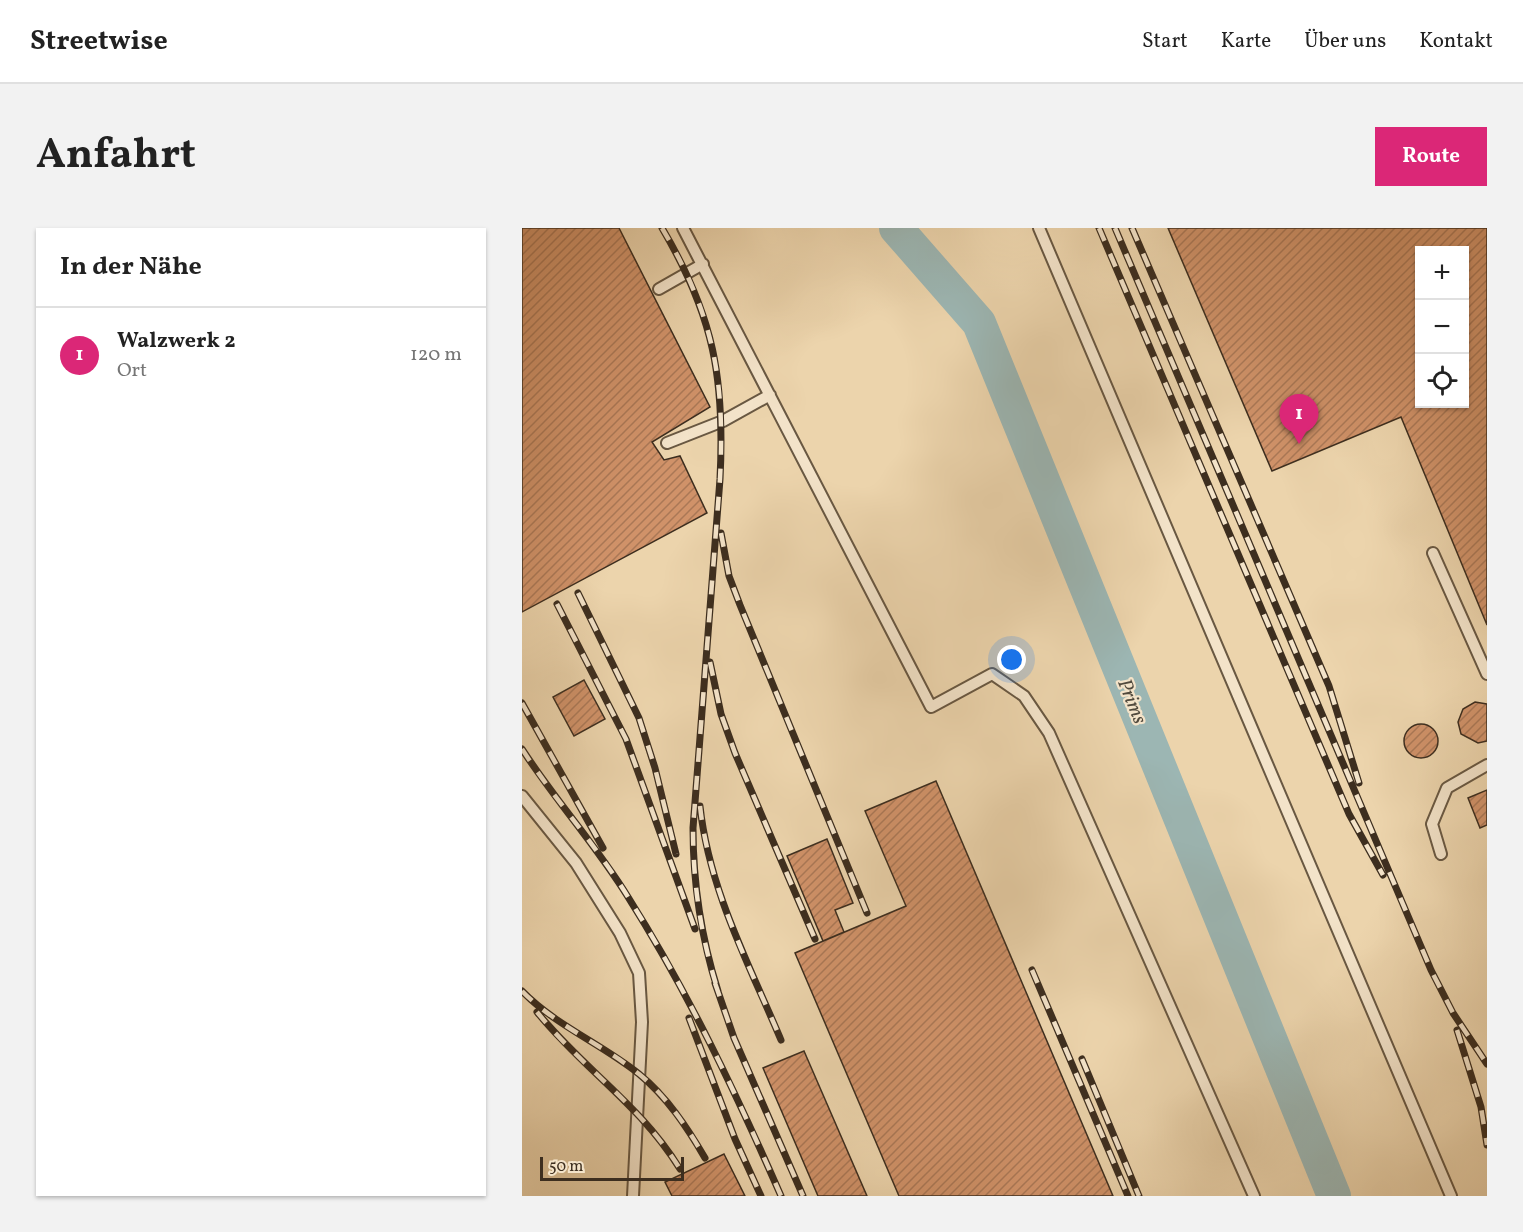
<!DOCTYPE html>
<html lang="de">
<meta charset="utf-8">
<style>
:root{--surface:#fff;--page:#f2f2f2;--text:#222;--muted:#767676;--line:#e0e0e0;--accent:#db2777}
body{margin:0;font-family:Vollkorn,serif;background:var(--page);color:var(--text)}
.controls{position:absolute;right:18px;top:18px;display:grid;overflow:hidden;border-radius:0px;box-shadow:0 2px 4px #0004}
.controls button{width:54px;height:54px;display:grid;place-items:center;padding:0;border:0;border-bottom:2px solid var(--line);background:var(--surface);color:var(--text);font:30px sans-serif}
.scale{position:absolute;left:18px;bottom:15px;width:144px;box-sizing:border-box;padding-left:6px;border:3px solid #3d2e1f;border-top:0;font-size:16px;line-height:21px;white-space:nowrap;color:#3d2e1f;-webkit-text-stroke:4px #f3e3c9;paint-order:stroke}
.you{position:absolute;left:490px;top:432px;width:21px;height:21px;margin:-15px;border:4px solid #fff;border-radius:50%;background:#1a73e8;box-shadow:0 0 0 9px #1a73e833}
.badge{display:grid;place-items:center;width:39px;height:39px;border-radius:50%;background:var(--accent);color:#fff;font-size:20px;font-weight:700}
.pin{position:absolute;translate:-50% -50px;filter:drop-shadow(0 2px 3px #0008)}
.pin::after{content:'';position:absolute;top:32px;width:21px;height:18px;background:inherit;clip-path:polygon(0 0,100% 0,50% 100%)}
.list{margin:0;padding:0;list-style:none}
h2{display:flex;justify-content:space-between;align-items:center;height:78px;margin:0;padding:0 24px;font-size:26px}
h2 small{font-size:20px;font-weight:400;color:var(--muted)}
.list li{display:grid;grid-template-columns:39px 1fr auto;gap:18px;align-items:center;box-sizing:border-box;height:96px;padding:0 24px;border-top:2px solid var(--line)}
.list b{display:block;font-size:22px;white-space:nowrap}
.list p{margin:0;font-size:20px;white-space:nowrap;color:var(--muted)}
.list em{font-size:20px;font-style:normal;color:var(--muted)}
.icon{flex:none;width:33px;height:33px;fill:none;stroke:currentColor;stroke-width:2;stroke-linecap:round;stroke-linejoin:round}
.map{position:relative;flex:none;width:965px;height:968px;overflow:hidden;border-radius:0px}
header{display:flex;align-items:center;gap:36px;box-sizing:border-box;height:84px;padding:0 30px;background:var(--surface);border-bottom:2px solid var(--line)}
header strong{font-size:28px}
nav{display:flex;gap:33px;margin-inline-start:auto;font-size:21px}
.intro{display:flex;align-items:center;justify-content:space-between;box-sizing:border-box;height:144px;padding:0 36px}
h1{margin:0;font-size:42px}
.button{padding:15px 27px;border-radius:0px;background:var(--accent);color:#fff;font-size:21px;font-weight:700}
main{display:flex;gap:36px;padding:0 36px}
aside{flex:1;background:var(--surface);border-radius:0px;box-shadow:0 2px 4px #0004}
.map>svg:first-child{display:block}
</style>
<header>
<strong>Streetwise</strong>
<nav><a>Start</a><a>Karte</a><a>Über uns</a><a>Kontakt</a></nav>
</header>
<div class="intro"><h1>Anfahrt</h1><a class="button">Route</a></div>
<main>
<aside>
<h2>In der Nähe<small></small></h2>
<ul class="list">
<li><span class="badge">1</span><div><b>Walzwerk 2</b><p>Ort</p></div><em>120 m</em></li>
</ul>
</aside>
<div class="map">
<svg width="965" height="968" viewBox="0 0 965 968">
<defs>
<pattern id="building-hatch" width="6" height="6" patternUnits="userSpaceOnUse" patternTransform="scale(1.5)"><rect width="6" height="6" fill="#d09269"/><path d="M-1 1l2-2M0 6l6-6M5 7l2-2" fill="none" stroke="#aa7856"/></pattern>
</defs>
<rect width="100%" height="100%" fill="#ecd4ac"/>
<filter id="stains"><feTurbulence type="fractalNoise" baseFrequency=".00333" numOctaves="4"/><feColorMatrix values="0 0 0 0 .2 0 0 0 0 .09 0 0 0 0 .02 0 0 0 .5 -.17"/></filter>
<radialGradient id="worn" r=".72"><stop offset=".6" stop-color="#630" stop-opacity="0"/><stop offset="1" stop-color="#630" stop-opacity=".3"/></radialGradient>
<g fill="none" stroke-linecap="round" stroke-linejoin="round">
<path stroke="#9cb6b3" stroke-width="34" d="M374,0l83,95 355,873"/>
</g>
<path fill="url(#building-hatch)" stroke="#3d2e1f" stroke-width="1.5" fill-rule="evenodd" d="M0,0h97l91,179 -58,35 12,18 16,-4 27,57 -185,99z
M646,0h319v397l-86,-208 -129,54zM898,22h44v154h-44z
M62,452l21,39 -31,17 -21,-39z
M953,474l12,2v37l-9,2 -17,-9 -3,-12 5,-13z
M882 513a17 17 0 1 1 34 0a17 17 0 1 1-34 0Z
M414,553l177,415h-214l-104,-243 111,-47 -41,-95z
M965,562v35l-7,3 -12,-30z
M305,611l26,64 -18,7 9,22 -21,9 -36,-85z
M282,823l63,145h-49l-55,-128z
M202,926l21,42h-73l-7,-14z"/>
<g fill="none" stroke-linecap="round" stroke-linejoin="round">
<defs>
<path id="service" d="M161,0l248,479 61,-33 32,22 25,37 205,463
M517,0l412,968
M137,61l44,-25
M145,215l56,-22 47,-26
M911,325l54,121
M0,568l54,67 44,70 19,40 3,49 -9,174
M919,626l-9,-30 15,-36 40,-23"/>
</defs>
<use href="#service" stroke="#695842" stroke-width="14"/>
<use href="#service" stroke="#f3e3c9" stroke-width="10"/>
<defs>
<path id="rail" d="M140,0c52,88 63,151 58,251l-27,349c0,57 8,109 25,163
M577,0l250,586 34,61
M593,0l316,742 22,43 34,51
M610,0l197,458 30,97
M199,305l8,43 11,29 127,308
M56,365l61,125 16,50 21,86
M35,376l69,135 69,190
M188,434l11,52 14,39 80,186
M0,475l81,145
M0,521c33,51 74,96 106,148 60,95 108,196 153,299
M178,578c9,84 49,158 81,234
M510,742l96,226
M193,755l19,55 69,158
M0,763c34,35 80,53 117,83 28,23 48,53 66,84
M15,784c47,58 102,91 143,157
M167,790l46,121 26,57
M935,802l24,77 6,38
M560,831l57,137"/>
</defs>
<use href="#rail" stroke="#3d2e1f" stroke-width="7"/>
<use href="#rail" stroke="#f3e3c9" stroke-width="4.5" stroke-dasharray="14" stroke-linecap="butt"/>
</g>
<g text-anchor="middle" stroke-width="4.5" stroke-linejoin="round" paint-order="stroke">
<g font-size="20" font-style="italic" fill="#50493d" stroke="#f3e3c9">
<text transform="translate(611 473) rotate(68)" y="7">Prims</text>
</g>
</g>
<rect width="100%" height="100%" filter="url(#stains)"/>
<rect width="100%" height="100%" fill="url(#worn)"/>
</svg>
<div class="controls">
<button>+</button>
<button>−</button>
<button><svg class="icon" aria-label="locate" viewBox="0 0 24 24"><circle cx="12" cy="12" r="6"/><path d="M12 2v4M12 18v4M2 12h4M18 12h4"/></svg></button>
</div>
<div class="scale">50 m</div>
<div class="you"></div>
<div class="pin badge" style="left:777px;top:216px">1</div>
</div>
</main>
